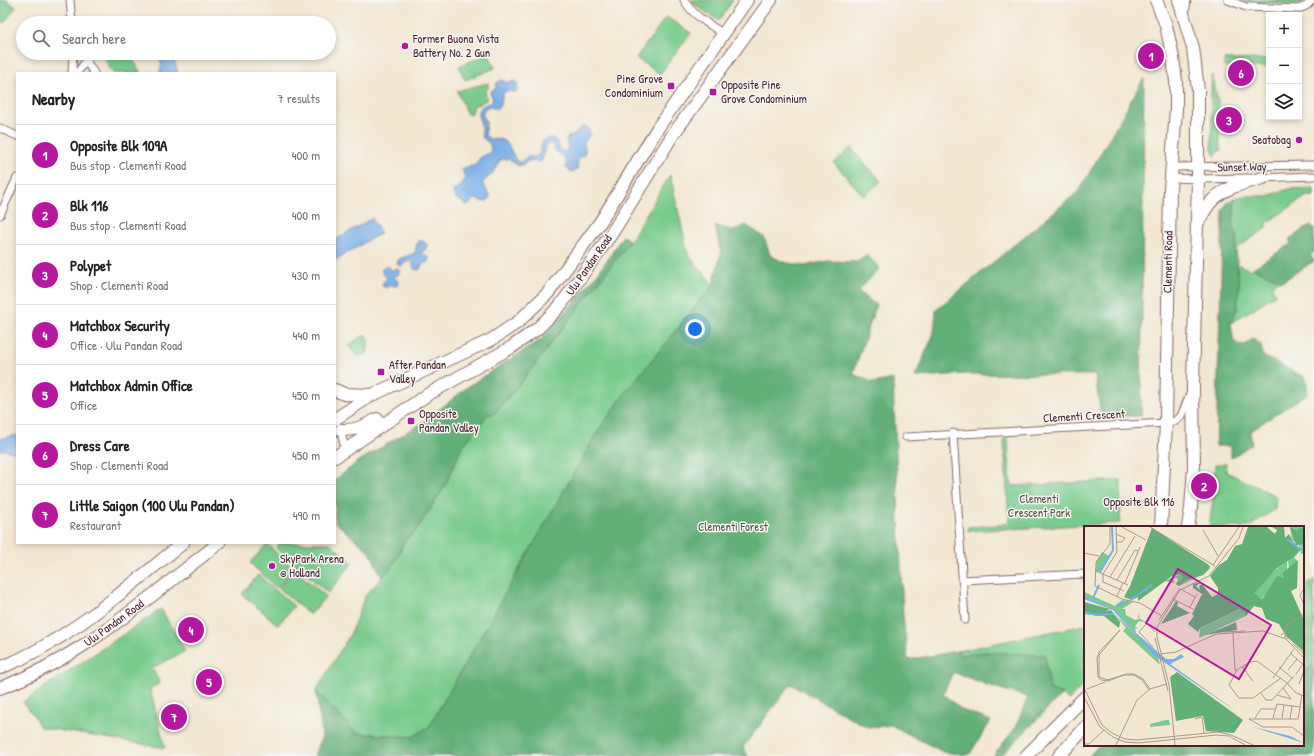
<!DOCTYPE html>
<meta charset="utf-8">
<style>
:root{--surface:#fff;--page:#f2f2f2;--text:#222;--muted:#767676;--line:#e0e0e0;--accent:#b5179e}
body{margin:0;font-family:"Patrick Hand",sans-serif;background:var(--page);color:var(--text)}
.controls{position:absolute;right:12px;top:12px;display:grid;overflow:hidden;border-radius:0px;box-shadow:0 2px 6px #0003}
.controls button{width:36px;height:36px;display:grid;place-items:center;padding:0;border:0;border-bottom:1px solid var(--line);background:var(--surface);color:var(--text);font:20px sans-serif}
.you{position:absolute;left:695px;top:329px;width:14px;height:14px;margin:-10px;border:3px solid #fff;border-radius:50%;background:#1a73e8;box-shadow:0 0 0 6px #1a73e833}
.badge{display:grid;place-items:center;width:26px;height:26px;border-radius:50%;background:var(--accent);color:#fff;font-size:13px;font-weight:700}
.pin{position:absolute;translate:-50% -50%;border:2px solid #fff;box-shadow:0 1px 4px #0006}
.list{margin:0;padding:0;list-style:none}
h2{display:flex;justify-content:space-between;align-items:center;height:52px;margin:0;padding:0 16px;font-size:17px}
h2 small{font-size:13px;font-weight:400;color:var(--muted)}
.list li{display:grid;grid-template-columns:26px 1fr auto;gap:12px;align-items:center;box-sizing:border-box;height:60px;padding:0 16px;border-top:1px solid var(--line)}
.list b{display:block;font-size:15px;white-space:nowrap}
.list p{margin:0;font-size:13px;white-space:nowrap;color:var(--muted)}
.list em{font-size:13px;font-style:normal;color:var(--muted)}
.icon{flex:none;width:22px;height:22px;fill:none;stroke:currentColor;stroke-width:2;stroke-linecap:round;stroke-linejoin:round}
.map{position:relative;flex:none;width:1314px;height:756px;overflow:hidden}
.search{position:absolute;background:var(--surface);box-shadow:0 2px 6px #0003;left:16px;top:16px;width:320px;height:44px;display:flex;align-items:center;gap:10px;box-sizing:border-box;padding:0 14px;border-radius:22px;color:var(--muted);font-size:15px}
.panel{position:absolute;background:var(--surface);box-shadow:0 2px 6px #0003;left:16px;top:72px;width:320px;height:472px;border-radius:0px}
.map>svg:first-child{display:block}
</style>
<div class="map">
<svg width="1314" height="756" viewBox="0 0 1314 756">
<rect width="100%" height="100%" fill="#f6f6f2"/>
<filter id="ink" filterUnits="userSpaceOnUse"><feTurbulence type="fractalNoise" baseFrequency=".025" numOctaves="2"/><feDisplacementMap in="SourceGraphic" scale="8" xChannelSelector="R" yChannelSelector="G"/><feConvolveMatrix kernelMatrix="1 2 1 2 8 2 1 2 1" color-interpolation-filters="sRGB"/></filter>
<filter id="wash" filterUnits="userSpaceOnUse"><feTurbulence type="fractalNoise" baseFrequency=".012" numOctaves="4" result="noise"/><feDisplacementMap in="SourceGraphic" scale="16" xChannelSelector="R" yChannelSelector="G"/><feGaussianBlur stdDeviation="0.9" result="paint"/><feColorMatrix in="noise" values="0 0 0 0 0 0 0 0 0 0 0 0 0 0 0 0 0 1.4 0 .05"/><feComposite in="paint" operator="in"/></filter>
<g filter="url(#wash)">
<rect width="100%" height="100%" fill="#f2e7d1"/>
<path fill="#79cb8d" stroke="#62755c" d="M0,0h6l10,7 -12,16 -4,-3z
M691,0h42l-14,21 -25,-17z
M1242,0h64l-4,3 -6,1 -50,-2z
M666,17l25,16 -31,41 -24,-16z
M101,53h28l12,20h-28z
M489,54l6,14 -30,12 -6,-14z
M1269,59v8h-45v-7z
M1212,75l6,26 2,46 1,3 -6,6 -3,-7 -1,-56z
M488,83v5l-3,4 2,7 -7,5 -6,1 -2,8 -3,2 -3,-2c-1,-8 -6,-14 -9,-22z
M851,148l30,33 -17,15 -30,-33z
M670,175l18,79 25,31 -87,107 -29,41 -168,294 -16,10 -57,-4 -40,-42 35,-58 14,-37 27,-29 13,-27 10,-8 30,-46 17,-39 26,-33 5,1 29,-34 108,-140z
M1314,188v8h-7l-41,27 2,4 -32,22 1,-14 -4,-10 2,-27 9,-2h23l22,-7z
M1237,264l13,6 3,-2 28,12 -10,6 5,8 -45,29 6,-14 2,-24z
M367,335l2,4 -2,14 -8,4 -11,-11 13,-9z
M1008,438l2,41 3,7 108,-6 -1,43 -152,8v-4l32,-2 9,-2 -5,-84z
M1215,464h11v8l50,24 -1,13 -26,18h-40l5,-35z
M280,543h50l23,20 -25,30 -52,-45z
M267,544l27,25 -17,19 -27,-25z
M295,570l31,26 -16,19 -31,-27z
M258,575l36,31 -16,19 -36,-31z
M1314,580v84l-11,10v-23l2,-1 -2,-8v-50l6,-2 -2,-5z
M161,609l24,42 -33,17 8,15 -10,6 15,59 -125,-21 -6,-11 -11,-14z
M1085,625v58l-16,17 -7,-6 -12,-5 -65,-37 -25,3 -3,-4z"/>
<path fill="#62af78" stroke="#566752" d="M1144,78l-3,338h-40l-6,-41 -130,-1 -50,3 19,-44 2,-23 143,-119z
M1235,198l-2,27 4,10 -1,14 3,36 -2,24 -6,14 3,19 9,4 10,-7 8,6 2,11 43,22 2,15 -58,38 2,13 -21,14v-12h-15l7,-235c2,-7 5,-9 12,-13z
M715,225l18,6 13,-6 18,12 6,18 13,7 21,4 23,-5 30,1 10,-7 13,13 -22,23 18,14 -23,69 21,9 19,-4 10,238 5,43 49,-9 3,4 25,-3 60,3 5,34 12,5 -61,62h-7l3,-5 19,-24 12,-30 -41,-12 -34,-13 -10,22 19,16 29,11 -22,34 -26,-3 -52,-27 -22,3 -78,-44 -48,63 5,9h-433l7,-20 -6,-45 40,42 56,4 17,-10 168,-294 29,-41 87,-107 8,-32z
M1311,225l3,4v23l-4,3 4,6 -31,20 -30,-13 38,-24 -2,-5z
M623,236l7,5 -108,140 -29,34 -5,-1 -26,33 -17,39 -30,46 -10,8 -13,27 -10,11 -12,-26 -35,-30v-42l24,-19 66,-40 45,-36 72,-46 57,-67z
M1314,664v92h-225l10,-11h204v-71z"/>
<path fill="#79afe7" stroke="#626789" d="M164,57l6,1 4,2 4,13h-18v-3l2,-5 -3,-6z
M501,80l7,3 6,-2 3,2 1,7 -2,2c-4,1 -7,-2 -12,0 -4,5 -1,12 -5,15 -7,4 -12,-5 -17,7l4,9 -1,8 1,6c5,3 7,2 12,2 11,1 13,14 18,21l2,2h3l6,-6 8,1 4,-2 3,-13 7,-4c10,1 8,7 12,13l4,1 3,-4 -2,-6 2,-5 7,-2 6,-8h7l2,7 -6,9 1,7 -1,5 -6,5 -1,10 -6,2 -5,-4c1,-16 -8,-9 -13,-23l-3,-2c-9,4 -4,11 -8,18l-2,1 -11,-1 -7,4 -4,1 -9,-7h-5l-5,2 -6,12 -10,9v3l7,11c-3,9 -8,5 -15,3l-6,6h-3l-11,-8 -2,-6 10,-8 2,-4 -3,-10 4,-2 8,-1 7,-9 7,-3 3,-3 -1,-7 -8,-7c-1,-4 1,-9 -1,-13 -6,-14 -3,-17 11,-22l1,-3 -3,-7 6,-4v-4z
M372,218l9,15 -46,27v-20z
M419,241h3l5,3v3l-6,7 8,3 -1,5 -6,2 -2,5 -2,1 -4,-1 -2,-8 -2,-1 -9,6 -3,-1 -1,-2 2,-4 16,-6 2,-10z
M386,266l4,2 2,3 4,-3 4,3 -2,4 -4,1 1,3 4,3 -2,4 -6,-1 -4,3 -5,-2 1,-4 4,-4 -5,-5v-5z
M17,435v17c-7,1 -10,-3 -17,-2v-11z"/>
</g>
<g filter="url(#ink)">
<g fill="none" stroke-linecap="round" stroke-linejoin="round">
<defs>
<path id="street" d="M70,0l2,23
M684,0c8,15 26,25 40,34
M1228,0l18,7 51,2c7,-1 11,-3 15,-9
M1185,14l2,-14
M81,53l13,20
M72,73l1,-20
M77,73l9,-12
M0,128l17,8
M1172,167l142,-2
M1171,178l27,1 51,-1
M1259,178l55,-2
M0,215l17,-37
M340,427l5,23
M953,433l12,187
M906,437l260,-14 10,-2 5,-5 9,-22
M962,580l123,-6"/>
<path id="primary" d="M1156,0l10,25 7,33 3,23v28l-6,81 -4,233 -5,104
M1179,0l14,48 5,42v89l-5,208 1,80 -3,41 -3,19
M1197,224c4,-7 8,-15 13,-21 13,-16 35,-20 53,-25
M335,390l9,4 28,1
M335,419l37,-24 119,-55 27,-18 30,-29 53,-72 56,-92 90,-129
M341,430c14,1 24,-4 36,-11
M335,457l92,-62 85,-48 26,-19 22,-22 52,-73 60,-97 99,-136
M0,668c70,-28 125,-79 183,-125
M0,688c83,-31 150,-92 219,-145
M1026,756l59,-59
M1059,756l26,-28"/>
</defs>
<use href="#street" stroke="#856565" stroke-width="9"/>
<use href="#primary" stroke="#856565" stroke-width="14"/>
<use href="#street" stroke="#fff" stroke-width="7"/>
<use href="#primary" stroke="#fff" stroke-width="12"/>
</g>
</g>
<g fill="#b5179e" stroke="#f6f6f2" stroke-width="1.5">
<circle cx="405" cy="46" r="4"/>
<rect x="667" y="82" width="8" height="8" rx="2"/>
<rect x="709" y="88" width="8" height="8" rx="2"/>
<circle cx="1299" cy="140" r="4"/>
<rect x="377" y="368" width="8" height="8" rx="2"/>
<rect x="407" y="417" width="8" height="8" rx="2"/>
<rect x="1135" y="484" width="8" height="8" rx="2"/>
<circle cx="272" cy="566" r="4"/>
</g>
<g text-anchor="middle" stroke-width="3" stroke-linejoin="round" paint-order="stroke">
<g font-size="12" fill="#4a1f2b" stroke="#f6f6f2" text-anchor="start">
<text x="413" y="43">Former Buona Vista<tspan x="413" dy="14">Battery No. 2 Gun</tspan></text>
<text x="663" y="83" text-anchor="end">Pine Grove<tspan x="663" dy="14">Condominium</tspan></text>
<text x="721" y="89">Opposite Pine<tspan x="721" dy="14">Grove Condominium</tspan></text>
<text x="1291" y="144" text-anchor="end">Seatobag</text>
<text x="389" y="369">After Pandan<tspan x="389" dy="14">Valley</tspan></text>
<text x="419" y="418">Opposite<tspan x="419" dy="14">Pandan Valley</tspan></text>
<text x="1139" y="506" text-anchor="middle">Opposite Blk 116</text>
<text x="280" y="563">SkyPark Arena<tspan x="280" dy="14">@ Holland</tspan></text>
</g>
<g font-size="12" fill="#4a1f2b" stroke="#f6f6f2">
<text transform="translate(1242 167) rotate(-1)" y="4">Sunset Way</text>
<text transform="translate(1168 262) rotate(-89)" y="4">Clementi Road</text>
<text transform="translate(589 265) rotate(-55)" y="4">Ulu Pandan Road</text>
<text transform="translate(1084 416) rotate(-3)" y="4">Clementi Crescent</text>
<text transform="translate(114 623) rotate(-36)" y="4">Ulu Pandan Road</text>
</g>
<g font-size="12" fill="#585348" stroke="#f6f6f2">
<text x="1039" y="503">Clementi<tspan x="1039" dy="14">Crescent Park</tspan></text>
<text x="733" y="531">Clementi Forest</text>
</g>
</g>
<g transform="translate(1084 526)">
<rect width="220" height="220" fill="#f2e7d1"/>
<path d="M206,1h14v26l-3,1v-4l-7,7 3,4 -8,7 -1,-8 13,-13 -9,-7zM18,26l7,4 -10,16 -3,-1v-9zM203,35v8l-5,4 2,5 -10,2 -9,15 -4,4 -4,-2 -2,-4 13,-17zM122,47l-27,13 -3,-2 3,-4 -3,-2 -3,1 2,4 -11,-2 17,-7zM0,66l31,14 7,-6 11,2 -11,7h3l1,6 9,5 4,-1 -1,-2 2,-5 -1,6 7,4 -7,-1 -4,5 3,3 -3,-1 1,5 -20,-23 -32,-14zM155,83l6,3 1,4 -47,22 1,-10zM30,87l44,44 2,8 -37,-34 3,-3zM82,194h3l1,5 -20,2v-3z" fill="#79cb8d"/>
<path d="M164,1h19l8,7 2,-4 -5,-3h12l1,11 4,-4 4,8 3,2 -6,-17 7,4 3,-3 4,1v15l-8,1 5,3 -6,8 -19,13 -21,24 6,6 2,-1 11,-18 4,-4 6,2 -2,-5 16,-13 -1,28 -6,3 13,29v32l-18,-16 -7,-12 -13,-5 -4,-11 -8,-2 -8,10 -2,-4 -5,-3 -39,19 -2,4 -10,-8 6,-8 -2,-2 10,-20 -9,-6v-4l9,-2 -6,4 4,4 -1,-4 3,-2 10,13 6,-3v-6l-8,-12 9,-11 8,-5 8,-14 7,-2zM68,2l57,37 1,3 -7,7 -18,5 -6,6 -3,-2 3,-5v3h2l2,-5 -2,-3 -9,2 -34,25v-4l-6,3 -8,-3 6,-11zM92,75l2,1 -1,4 13,7 -29,11zM0,76l26,7 -5,3 6,-2 9,12 -1,6 -15,-12 -20,-2zM152,96l1,8 -33,5 21,-8zM93,146l66,48 -9,13 -28,-2 -3,-15 -27,5 -6,-44z" fill="#62af78"/>
<path d="M0,70l32,14 20,23 30,26h8l7,-5 3,3 -14,7 70,50 13,13 37,9 14,7 -51,-16 -13,-13 -85,-58 -42,-46 -29,-11z" fill="#79afe7"/>
<path fill="none" stroke="#79afe7" stroke-width="2" d="M203,13l14,11M16,46l13,-22 -1,-23M9,72l6,-13M46,74l22,-15M32,80l12,-5M0,86l12,3 18,-1"/>
<path fill="none" stroke="#af978f" stroke-width="1" d="M26,1v17l-14,18 -1,24 27,13 18,4 22,13M38,1l24,13M66,1l65,39M119,4l15,26M32,8l9,4 -3,4h-6M0,27l15,3M129,39l26,-38M12,45l32,14M19,48l14,-22 -1,-25M19,48v8l21,9M26,51l25,-41M33,54l18,-30 3,1M41,57l15,-36M220,63l-4,6 4,10M98,64l13,7M33,70l6,-13M89,73l20,10M106,81l7,-13M75,94l21,-32M139,106l22,-1M149,107l2,37M197,109l4,-3 3,7M71,112l13,53M201,112l1,-12 18,-12M209,118l11,10M69,121l-14,-15 8,-9 8,9M206,127l14,12M77,128l15,-2 40,-18 47,-3 23,8 18,19M158,141l11,14M195,141l13,11M153,144l-8,15 10,13h14l28,-20M204,144l9,-11M151,145l15,-9 7,-1 30,22 9,10 8,3M212,148l7,-10M189,152l21,-29M215,158l5,-13M0,162l18,37 10,8 13,6 12,1 81,-8 13,3 22,10M199,162l8,11M3,163l18,-7M65,164l-7,-10 -8,-5h-10l-16,6 -7,-1 -3,-3 -1,-18 2,-7 21,-22 -21,25v22l9,3 18,-6h8l9,5 7,10M177,167l5,7h6l22,-24M193,169l14,4M218,169l-4,24h-49l14,8h29l12,9M0,171l16,30 13,10 12,5 14,1 77,-8 13,1 16,9M171,192l6,-9h14M189,192l4,-14 23,3M198,192l2,-13M111,193l7,-2 2,16M206,193l2,-13M0,218h5l15,-14M32,219l21,-45 13,-11 17,-5M91,219l-6,-60 -12,-48v-10l23,-37 29,-14 30,-38 4,-11"/>
<path fill="#b5179e" fill-opacity="0.15" stroke="#b5179e" stroke-width="2" d="M94,43l93,56 -32,54 -93,-56z"/>
<rect width="220" height="220" fill="none" stroke="#4a1f2b" stroke-width="2"/>
</g>
</svg>
<div class="controls">
<button>+</button>
<button>−</button>
<button><svg class="icon" aria-label="layers" viewBox="0 0 24 24"><path d="M12 4l9 5-9 5-9-5zM3 14l9 5 9-5"/></svg></button>
</div>
<div class="you"></div>
<div class="pin badge" style="left:1151px;top:56px">1</div>
<div class="pin badge" style="left:1204px;top:486px">2</div>
<div class="pin badge" style="left:1229px;top:120px">3</div>
<div class="pin badge" style="left:191px;top:630px">4</div>
<div class="pin badge" style="left:209px;top:682px">5</div>
<div class="pin badge" style="left:1241px;top:73px">6</div>
<div class="pin badge" style="left:174px;top:717px">7</div>
<div class="search"><svg class="icon" aria-label="search" viewBox="0 0 24 24"><circle cx="10" cy="10" r="6"/><path d="M15 15l6 6"/></svg>Search here</div>
<section class="panel">
<h2>Nearby<small>7 results</small></h2>
<ul class="list">
<li><span class="badge">1</span><div><b>Opposite Blk 109A</b><p>Bus stop · Clementi Road</p></div><em>400 m</em></li>
<li><span class="badge">2</span><div><b>Blk 116</b><p>Bus stop · Clementi Road</p></div><em>400 m</em></li>
<li><span class="badge">3</span><div><b>Polypet</b><p>Shop · Clementi Road</p></div><em>430 m</em></li>
<li><span class="badge">4</span><div><b>Matchbox Security</b><p>Office · Ulu Pandan Road</p></div><em>440 m</em></li>
<li><span class="badge">5</span><div><b>Matchbox Admin Office</b><p>Office</p></div><em>450 m</em></li>
<li><span class="badge">6</span><div><b>Dress Care</b><p>Shop · Clementi Road</p></div><em>450 m</em></li>
<li><span class="badge">7</span><div><b>Little Saigon (100 Ulu Pandan)</b><p>Restaurant</p></div><em>490 m</em></li>
</ul>
</section>
</div>
